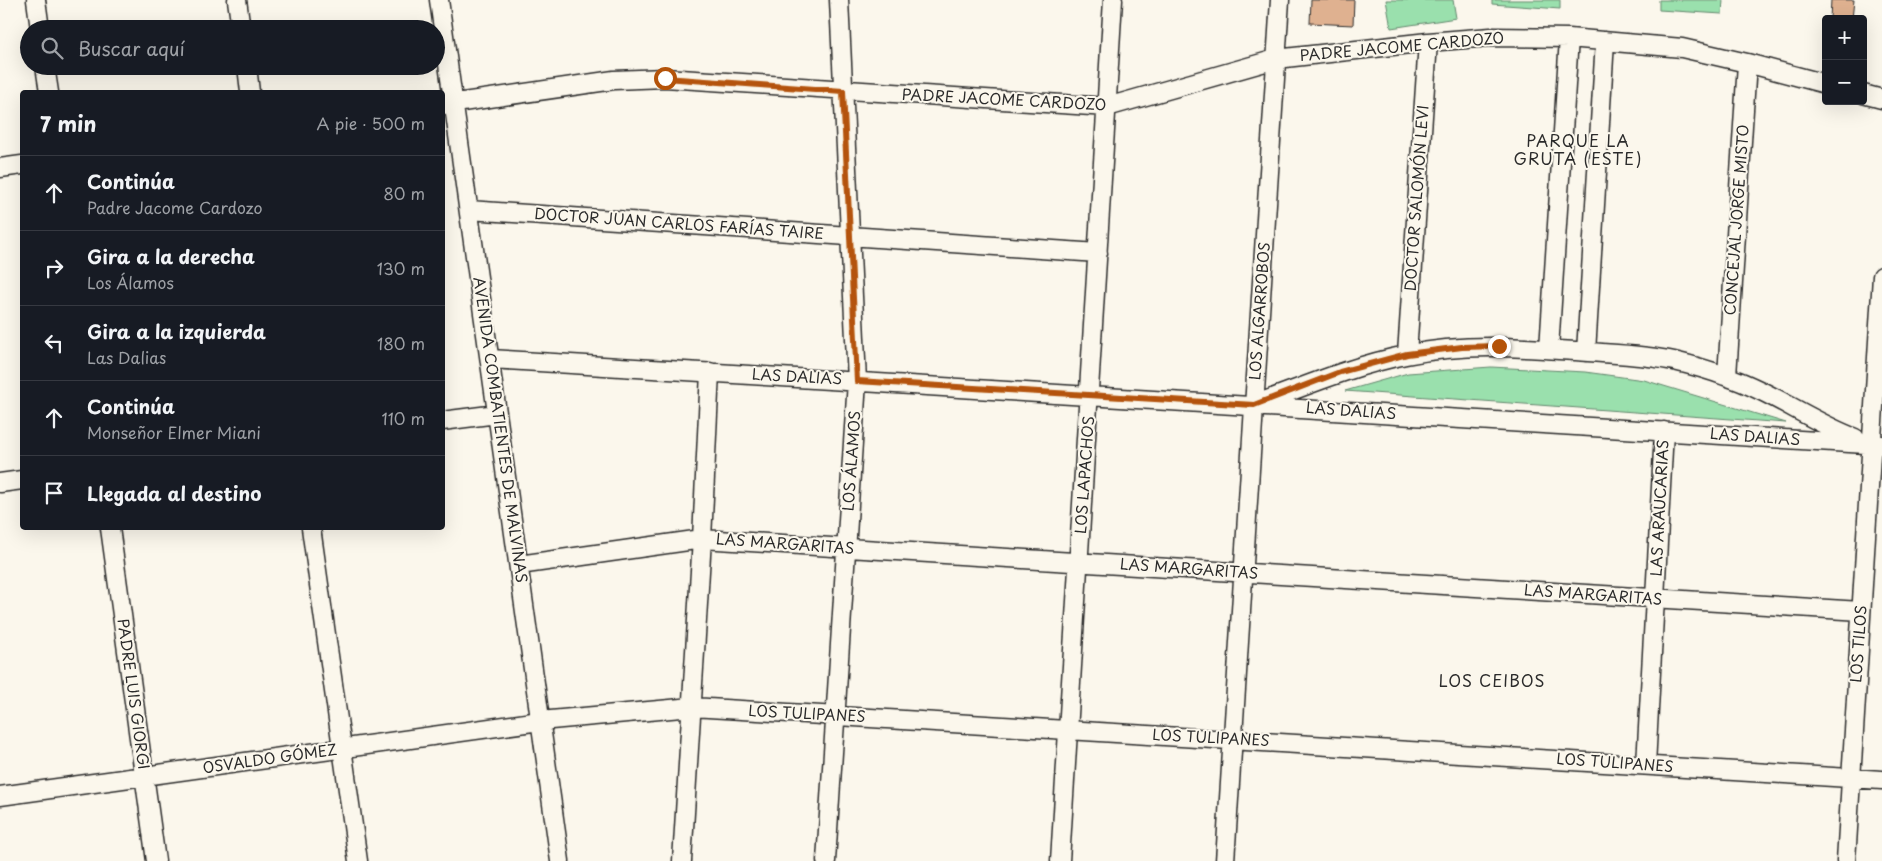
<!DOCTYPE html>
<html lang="es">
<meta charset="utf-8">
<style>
:root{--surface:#171b24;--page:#242831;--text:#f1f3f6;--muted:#9ea1a6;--line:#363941}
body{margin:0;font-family:"Playpen Sans",sans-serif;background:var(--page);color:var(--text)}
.controls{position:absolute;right:15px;top:15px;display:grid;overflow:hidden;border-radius:5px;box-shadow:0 5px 20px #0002}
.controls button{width:45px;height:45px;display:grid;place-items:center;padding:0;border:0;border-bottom:1px solid var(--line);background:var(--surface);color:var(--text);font:25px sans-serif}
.stop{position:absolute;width:15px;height:15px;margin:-11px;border:4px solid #b45309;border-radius:50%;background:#fff}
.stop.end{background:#b45309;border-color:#fff;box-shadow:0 1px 5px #0008}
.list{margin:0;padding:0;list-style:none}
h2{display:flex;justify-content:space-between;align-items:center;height:65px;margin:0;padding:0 20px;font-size:21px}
h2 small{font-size:16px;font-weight:400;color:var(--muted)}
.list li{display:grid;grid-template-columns:32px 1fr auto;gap:15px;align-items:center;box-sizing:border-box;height:75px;padding:0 20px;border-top:1px solid var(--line)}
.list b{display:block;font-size:19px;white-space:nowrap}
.list p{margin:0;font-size:16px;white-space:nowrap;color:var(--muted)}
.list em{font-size:16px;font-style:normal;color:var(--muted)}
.icon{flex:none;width:28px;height:28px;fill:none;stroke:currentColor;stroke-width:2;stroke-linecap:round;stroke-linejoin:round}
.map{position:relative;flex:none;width:1882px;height:861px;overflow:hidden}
.search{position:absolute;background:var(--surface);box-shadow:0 5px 20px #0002;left:20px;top:20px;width:425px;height:55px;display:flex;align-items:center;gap:12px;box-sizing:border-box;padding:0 18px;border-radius:28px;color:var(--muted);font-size:19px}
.panel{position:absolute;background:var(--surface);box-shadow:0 5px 20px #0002;left:20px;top:90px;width:425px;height:440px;border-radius:5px}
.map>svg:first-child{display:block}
</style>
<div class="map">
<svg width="1882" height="861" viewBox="0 0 1882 861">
<rect width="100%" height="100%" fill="#fbf7ec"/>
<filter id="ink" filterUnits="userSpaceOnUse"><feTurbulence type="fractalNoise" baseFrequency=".02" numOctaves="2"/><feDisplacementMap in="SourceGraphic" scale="10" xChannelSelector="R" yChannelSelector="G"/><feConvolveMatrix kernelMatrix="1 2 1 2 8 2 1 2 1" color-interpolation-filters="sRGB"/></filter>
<g filter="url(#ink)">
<path fill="#9ae0ad" stroke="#62866c" d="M1386,0h67l3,18 -65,10z
M1492,0h68v9l-68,-5z
M1659,0h64l-1,14 -63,-4z
M1491,367l94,5 59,8 142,43 -441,-32 63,-18z"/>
<path fill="#dfb190" stroke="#2b2b2b" d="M1311,0h43l-1,25 -43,-2z
M1831,0h23l-2,19h-22z"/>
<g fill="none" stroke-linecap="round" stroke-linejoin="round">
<defs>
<path id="street" d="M36,0l4,29
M237,0l4,29
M439,0l121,861
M45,66l4,26
M247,66l3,26
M1863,94l19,5
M442,105l172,-25 51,-2 442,29 169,-48 152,-17 63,-5 78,1 113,10 65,15 79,21
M0,168l22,-3
M469,210l629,43
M1549,349l20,-311
M1586,352l19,-311
M1407,354l21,-312
M490,359l1392,86
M1727,376l20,-313
M1259,403c49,-18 96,-38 147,-48 57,-12 113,-8 170,-4 33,3 66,3 98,10 17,4 35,9 51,15 46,15 85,45 130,62
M442,421l55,-7
M0,483l22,-3
M110,528l46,333
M311,528l47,333
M519,565l183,-26 1159,72
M1646,765l18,-334
M0,796l540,-75 152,-14 1190,73
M682,861l20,-322 8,-167
M826,861l31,-480 -18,-381
M1060,861l53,-861
M1225,861l55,-861
M1846,861l36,-585"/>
</defs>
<use href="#street" stroke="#2b2b2b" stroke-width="21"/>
<use href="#street" stroke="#fbf7ec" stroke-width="18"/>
</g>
</g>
<g fill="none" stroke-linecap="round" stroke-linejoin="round" filter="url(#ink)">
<path stroke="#b45309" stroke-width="6" d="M665,78l178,13 14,290 397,24 86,-33 67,-18 55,-7 37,-1"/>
</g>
<g text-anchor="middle" stroke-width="4" stroke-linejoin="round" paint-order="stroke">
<g font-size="15" fill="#2b2b2b" stroke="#fbf7ec">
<text transform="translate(1402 47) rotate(-5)" y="5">PADRE JACOME CARDOZO</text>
<text transform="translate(1004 100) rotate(3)" y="5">PADRE JACOME CARDOZO</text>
<text transform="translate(1417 198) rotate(-86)" y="5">DOCTOR SALOMÓN LEVI</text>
<text transform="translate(1737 220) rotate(-86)" y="5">CONCEJAL JORGE MISTO</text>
<text transform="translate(679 224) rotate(4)" y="5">DOCTOR JUAN CARLOS FARÍAS TAIRE</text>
<text transform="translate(1260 311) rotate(-86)" y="5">LOS ALGARROBOS</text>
<text transform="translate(797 377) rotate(3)" y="5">LAS DALIAS</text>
<text transform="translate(1351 411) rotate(4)" y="5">LAS DALIAS</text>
<text transform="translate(500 430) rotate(82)" y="5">AVENIDA COMBATIENTES DE MALVINAS</text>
<text transform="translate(1755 437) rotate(4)" y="5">LAS DALIAS</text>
<text transform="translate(852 461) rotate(-86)" y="5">LOS ÁLAMOS</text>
<text transform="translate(1085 475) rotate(-86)" y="5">LOS LAPACHOS</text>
<text transform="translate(1660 508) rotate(-87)" y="5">LAS ARAUCARIAS</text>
<text transform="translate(785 544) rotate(4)" y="5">LAS MARGARITAS</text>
<text transform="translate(1189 569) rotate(4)" y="5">LAS MARGARITAS</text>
<text transform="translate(1593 595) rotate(4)" y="5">LAS MARGARITAS</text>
<text transform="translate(1859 644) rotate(-86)" y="5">LOS TILOS</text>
<text transform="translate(133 694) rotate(82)" y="5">PADRE LUIS GIORGI</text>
<text transform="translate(807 714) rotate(3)" y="5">LOS TULIPANES</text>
<text transform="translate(1211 738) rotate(3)" y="5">LOS TULIPANES</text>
<text transform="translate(270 759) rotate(-8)" y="5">OSVALDO GÓMEZ</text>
<text transform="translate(1615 763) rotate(4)" y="5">LOS TULIPANES</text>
</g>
<g font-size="16" letter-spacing="1" fill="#2b2b2b" stroke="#fbf7ec">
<text x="1578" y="147">PARQUE LA<tspan x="1578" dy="18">GRUTA (ESTE)</tspan></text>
<text x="1492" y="687">LOS CEIBOS</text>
</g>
</g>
</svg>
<div class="controls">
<button>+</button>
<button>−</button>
</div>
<div class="stop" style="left:665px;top:78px"></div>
<div class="stop end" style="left:1499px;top:346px"></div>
<div class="search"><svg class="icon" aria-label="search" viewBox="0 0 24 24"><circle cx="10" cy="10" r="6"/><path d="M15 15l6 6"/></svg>Buscar aquí</div>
<section class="panel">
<h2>7 min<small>A pie · 500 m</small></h2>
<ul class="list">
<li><svg class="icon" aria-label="ahead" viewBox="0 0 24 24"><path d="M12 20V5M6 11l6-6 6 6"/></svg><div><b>Continúa</b><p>Padre Jacome Cardozo</p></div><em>80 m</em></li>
<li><svg class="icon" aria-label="right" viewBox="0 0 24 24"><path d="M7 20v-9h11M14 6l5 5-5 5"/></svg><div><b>Gira a la derecha</b><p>Los Álamos</p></div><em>130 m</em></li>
<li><svg class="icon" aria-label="left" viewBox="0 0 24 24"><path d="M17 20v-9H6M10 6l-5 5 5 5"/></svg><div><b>Gira a la izquierda</b><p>Las Dalias</p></div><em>180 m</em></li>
<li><svg class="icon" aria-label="ahead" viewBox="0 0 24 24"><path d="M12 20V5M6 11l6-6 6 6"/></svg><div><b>Continúa</b><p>Monseñor Elmer Miani</p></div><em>110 m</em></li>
<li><svg class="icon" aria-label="arrive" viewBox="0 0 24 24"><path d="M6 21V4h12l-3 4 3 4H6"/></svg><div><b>Llegada al destino</b></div></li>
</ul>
</section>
</div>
